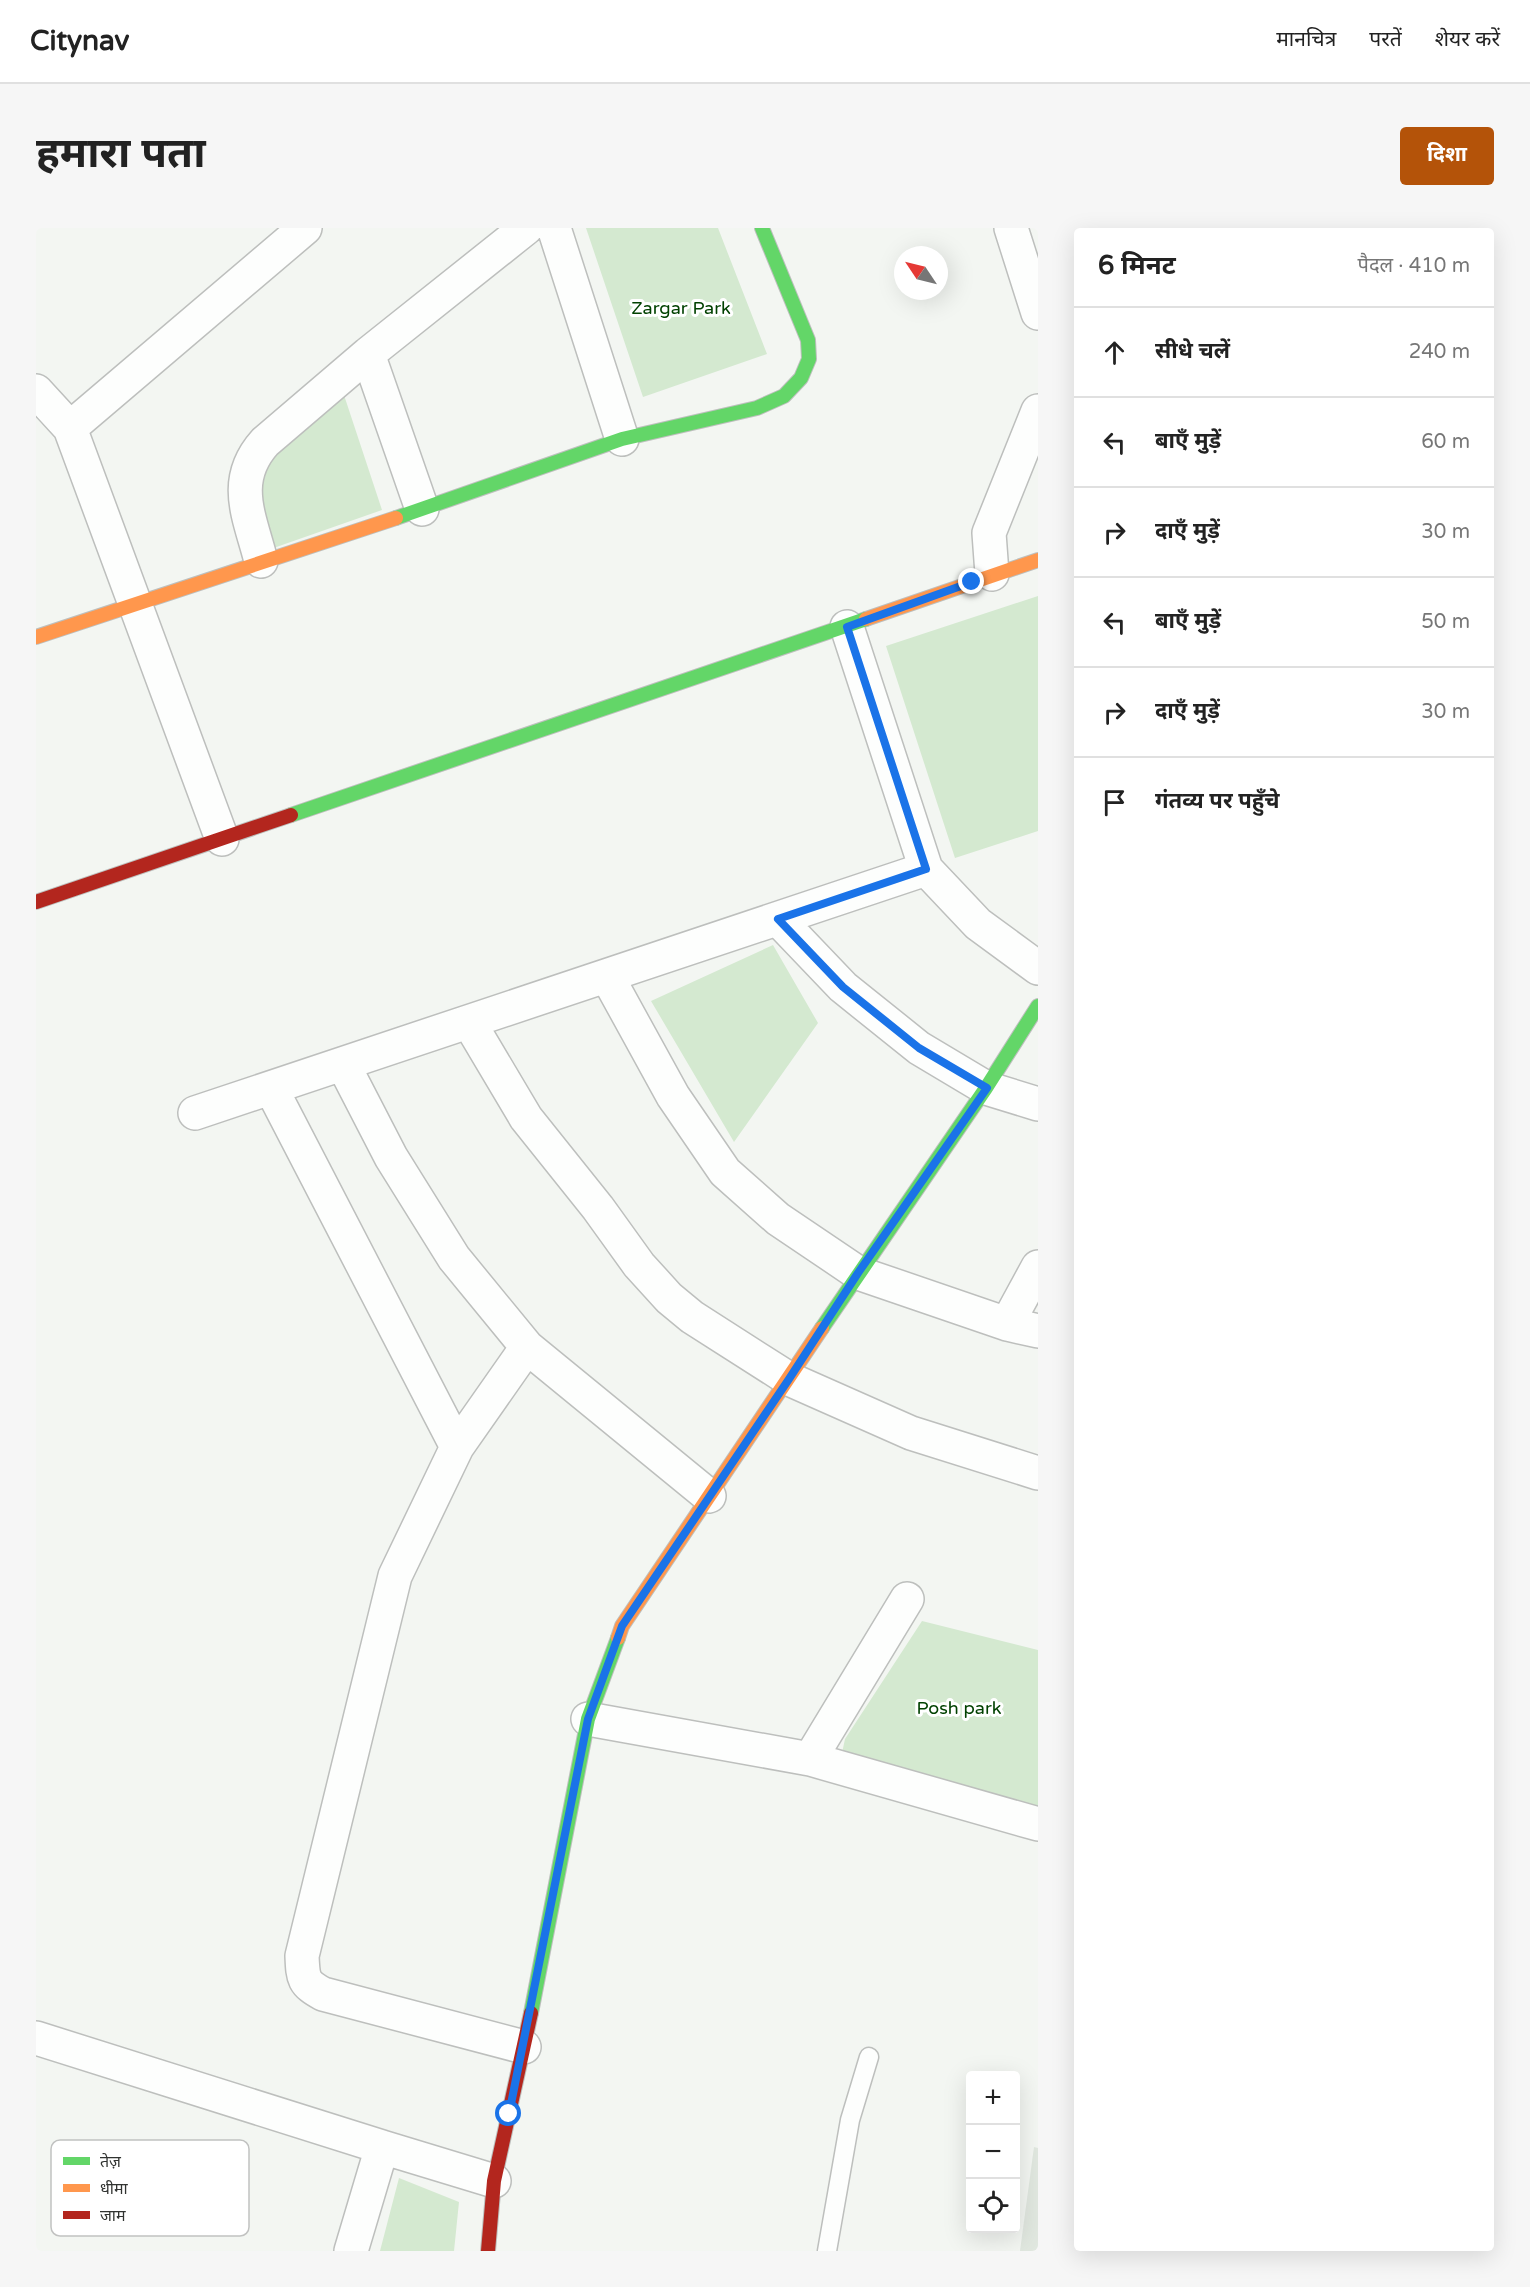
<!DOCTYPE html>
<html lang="hi">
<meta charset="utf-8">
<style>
:root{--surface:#fff;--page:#f6f6f6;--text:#222;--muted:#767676;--line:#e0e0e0;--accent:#b45309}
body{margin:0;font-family:"Varela Round","Noto Sans Devanagari",sans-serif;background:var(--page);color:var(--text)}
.controls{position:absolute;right:18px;bottom:18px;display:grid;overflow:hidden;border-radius:6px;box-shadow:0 6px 24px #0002}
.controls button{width:54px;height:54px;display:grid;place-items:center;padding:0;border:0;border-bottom:2px solid var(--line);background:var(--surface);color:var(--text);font:30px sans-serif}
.compass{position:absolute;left:858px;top:18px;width:54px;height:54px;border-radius:50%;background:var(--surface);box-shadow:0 6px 24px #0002;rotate:305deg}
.stop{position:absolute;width:18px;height:18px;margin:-14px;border:4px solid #1a73e8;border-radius:50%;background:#fff}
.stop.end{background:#1a73e8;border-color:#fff;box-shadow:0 2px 6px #0008}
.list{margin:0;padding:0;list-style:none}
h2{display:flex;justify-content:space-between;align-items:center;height:78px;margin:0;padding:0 24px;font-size:26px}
h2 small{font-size:20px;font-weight:400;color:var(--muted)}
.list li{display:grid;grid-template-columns:39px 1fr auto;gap:18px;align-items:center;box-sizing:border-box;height:90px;padding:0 24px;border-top:2px solid var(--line)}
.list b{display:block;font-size:22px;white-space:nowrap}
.list em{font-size:20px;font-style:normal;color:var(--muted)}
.icon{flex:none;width:33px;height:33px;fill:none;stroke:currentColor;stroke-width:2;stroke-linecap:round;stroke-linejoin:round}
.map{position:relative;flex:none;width:1002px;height:2023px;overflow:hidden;border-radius:6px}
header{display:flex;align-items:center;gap:36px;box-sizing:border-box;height:84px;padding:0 30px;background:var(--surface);border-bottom:2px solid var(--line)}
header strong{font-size:28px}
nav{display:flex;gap:33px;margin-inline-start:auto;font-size:21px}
.intro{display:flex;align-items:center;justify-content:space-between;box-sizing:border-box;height:144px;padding:0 36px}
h1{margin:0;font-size:42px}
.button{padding:15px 27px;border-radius:6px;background:var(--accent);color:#fff;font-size:21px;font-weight:700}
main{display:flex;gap:36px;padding:0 36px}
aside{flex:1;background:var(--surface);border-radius:6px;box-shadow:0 6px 24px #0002}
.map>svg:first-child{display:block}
</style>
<header>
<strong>Citynav</strong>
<nav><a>मानचित्र</a><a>परतें</a><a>शेयर करें</a></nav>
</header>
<div class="intro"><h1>हमारा पता</h1><a class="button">दिशा</a></div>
<main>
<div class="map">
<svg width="1002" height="2023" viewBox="0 0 1002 2023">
<rect width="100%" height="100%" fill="#f3f6f2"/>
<path fill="#e0e7df" d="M998,1919l4,1v103h-18z"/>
<path fill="#d4e9d0" d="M550,0h132l49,126 -124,43z
M306,161l40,121 -117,41 -10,-81z
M1002,368v235l-83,27 -69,-212z
M737,717l45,78 -84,119 -83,-141z
M886,1393l116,29v157l-196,-54 3,-14z
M363,1950l60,24 -5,49h-74z"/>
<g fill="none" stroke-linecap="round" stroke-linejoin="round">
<defs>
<path id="lane" d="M791,2023l23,-131 19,-63"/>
<path id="street" d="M518,0l68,211
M975,0l27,85
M332,126l54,155
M0,163l34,37 152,411
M34,200l235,-200
M225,333c-11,-44 -31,-80 4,-119l103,-88 158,-126
M956,346l-3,-41 49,-122
M811,399l79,242 52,55 60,44
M742,691l65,68 76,61 67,40 52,16
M571,748l66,120 52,76 53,47 80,54 149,51 31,7
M433,794l57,96 72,90 41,57 30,33 23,19 97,62 122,54 127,40
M307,836l48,93 63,101 73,89 182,149
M235,860l186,359
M159,885l731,-244
M971,1096l31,-57
M552,1491l222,40 228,65
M774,1531l97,-160
M0,1810l346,109 -31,104
M488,1819l-201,-53c-20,-11 -20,-15 -21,-38l93,-380 62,-129 70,-100
M346,1919l112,34"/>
<path id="fast" d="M360,290l226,-79 135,-31 27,-12 17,-18 8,-19 -1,-19 -46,-112
M255,587l575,-196
M786,1100l164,-240 52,-82
M495,1785l57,-294 30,-81"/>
<path id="slow" d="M830,391l172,-59
M0,409l360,-119
M582,1410l4,-12 200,-298"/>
<path id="jam" d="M0,674l255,-87
M452,2023l6,-70 37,-168"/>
</defs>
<use href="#lane" stroke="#bdbfbd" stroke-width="21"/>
<use href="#street" stroke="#bdbfbd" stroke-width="36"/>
<use href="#fast" stroke="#bdbfbd" stroke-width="16"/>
<use href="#slow" stroke="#bdbfbd" stroke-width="16"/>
<use href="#jam" stroke="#bdbfbd" stroke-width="16"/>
<use href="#lane" stroke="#fdfefd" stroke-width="18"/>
<use href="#street" stroke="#fdfefd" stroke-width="33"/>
<use href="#fast" stroke="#63d668" stroke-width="14"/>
<use href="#slow" stroke="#ff974d" stroke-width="14"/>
<use href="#jam" stroke="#b3261e" stroke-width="14"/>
</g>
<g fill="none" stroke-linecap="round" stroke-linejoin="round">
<path stroke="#1a73e8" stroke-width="8" d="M473,1886l79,-395 34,-93 167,-247 69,-106 129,-185 -68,-40 -76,-61 -65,-68 148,-50 -79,-242 125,-45"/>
</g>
<g text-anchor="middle" stroke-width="6" stroke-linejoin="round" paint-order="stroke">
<g font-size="18" fill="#014100" stroke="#fff">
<text x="645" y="86">Zargar Park</text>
<text x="923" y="1486">Posh park</text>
</g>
</g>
<rect x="15" y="1912" width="198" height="96" rx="9" fill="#fff" stroke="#c1c2c1" stroke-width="1.5"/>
<rect x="27" y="1929" width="27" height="8" fill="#63d668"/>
<rect x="27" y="1956" width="27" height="8" fill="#ff974d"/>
<rect x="27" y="1983" width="27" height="8" fill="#b3261e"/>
<g font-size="16" fill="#313331">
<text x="64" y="1939">तेज़</text>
<text x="64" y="1966">धीमा</text>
<text x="64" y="1993">जाम</text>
</g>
</svg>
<div class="controls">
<button>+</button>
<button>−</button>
<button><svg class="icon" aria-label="locate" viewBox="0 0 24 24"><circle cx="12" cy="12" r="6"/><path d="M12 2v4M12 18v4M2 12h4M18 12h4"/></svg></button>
</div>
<svg class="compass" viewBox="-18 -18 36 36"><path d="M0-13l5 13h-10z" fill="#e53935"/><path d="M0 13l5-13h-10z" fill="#767676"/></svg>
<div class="stop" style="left:473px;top:1886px"></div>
<div class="stop end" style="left:936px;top:354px"></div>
</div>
<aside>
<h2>6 मिनट<small>पैदल · 410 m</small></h2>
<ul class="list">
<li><svg class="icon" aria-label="ahead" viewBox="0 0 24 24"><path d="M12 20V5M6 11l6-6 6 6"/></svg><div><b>सीधे चलें</b></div><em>240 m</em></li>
<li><svg class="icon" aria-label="left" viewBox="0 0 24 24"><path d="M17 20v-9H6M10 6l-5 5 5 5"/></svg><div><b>बाएँ मुड़ें</b></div><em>60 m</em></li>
<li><svg class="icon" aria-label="right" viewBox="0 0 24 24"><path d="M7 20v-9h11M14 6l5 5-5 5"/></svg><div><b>दाएँ मुड़ें</b></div><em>30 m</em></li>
<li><svg class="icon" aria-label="left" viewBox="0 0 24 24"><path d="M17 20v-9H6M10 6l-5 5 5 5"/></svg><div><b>बाएँ मुड़ें</b></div><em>50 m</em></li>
<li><svg class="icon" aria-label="right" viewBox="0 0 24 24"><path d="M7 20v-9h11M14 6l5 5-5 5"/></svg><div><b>दाएँ मुड़ें</b></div><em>30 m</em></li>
<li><svg class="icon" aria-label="arrive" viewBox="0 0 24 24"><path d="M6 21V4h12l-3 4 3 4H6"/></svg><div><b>गंतव्य पर पहुँचे</b></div></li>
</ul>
</aside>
</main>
